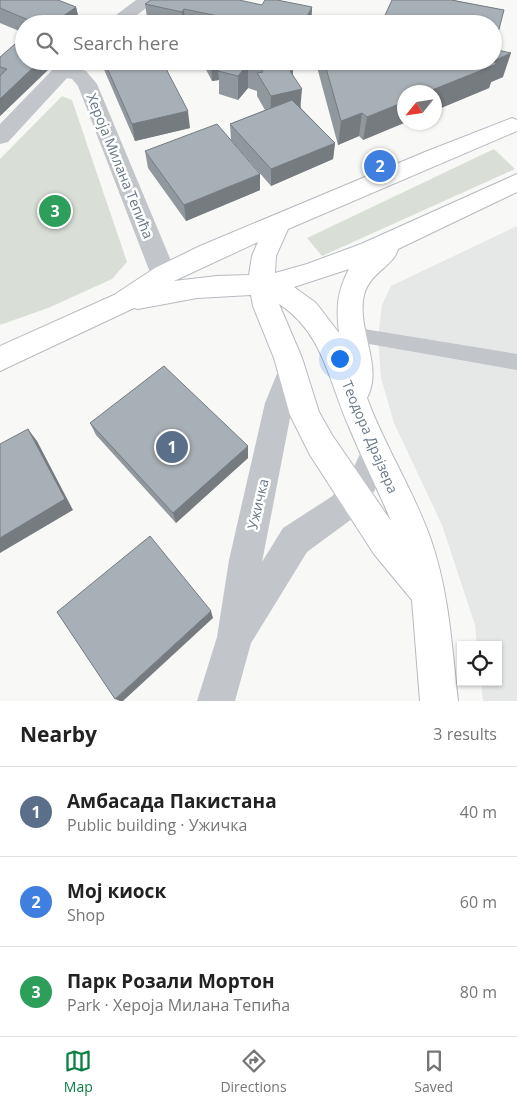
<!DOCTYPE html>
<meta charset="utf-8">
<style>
:root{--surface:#fff;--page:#f6f6f6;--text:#222;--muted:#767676;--line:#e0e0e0;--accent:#0b8043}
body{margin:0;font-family:"Open Sans",sans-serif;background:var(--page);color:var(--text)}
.controls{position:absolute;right:15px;bottom:15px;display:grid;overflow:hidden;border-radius:0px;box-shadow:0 1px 4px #0004}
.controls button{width:45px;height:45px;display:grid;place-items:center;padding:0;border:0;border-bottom:1px solid var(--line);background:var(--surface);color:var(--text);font:25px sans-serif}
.compass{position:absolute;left:397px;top:85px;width:45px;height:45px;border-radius:50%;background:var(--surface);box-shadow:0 1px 4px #0004;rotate:240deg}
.you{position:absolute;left:339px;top:358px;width:18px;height:18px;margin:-12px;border:4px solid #fff;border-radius:50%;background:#1a73e8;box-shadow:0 0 0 8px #1a73e833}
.badge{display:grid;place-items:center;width:32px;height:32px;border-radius:50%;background:var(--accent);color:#fff;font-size:16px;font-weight:700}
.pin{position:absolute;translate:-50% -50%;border:2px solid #fff;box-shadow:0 1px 5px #0006}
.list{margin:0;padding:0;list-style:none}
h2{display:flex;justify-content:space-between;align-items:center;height:65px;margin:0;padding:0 20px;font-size:21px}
h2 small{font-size:16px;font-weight:400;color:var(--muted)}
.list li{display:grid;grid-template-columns:32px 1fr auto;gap:15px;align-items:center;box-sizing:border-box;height:90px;padding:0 20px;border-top:1px solid var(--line)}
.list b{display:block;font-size:19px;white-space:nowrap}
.list p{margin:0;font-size:16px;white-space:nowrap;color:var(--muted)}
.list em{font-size:16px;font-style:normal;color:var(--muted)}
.icon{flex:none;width:28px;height:28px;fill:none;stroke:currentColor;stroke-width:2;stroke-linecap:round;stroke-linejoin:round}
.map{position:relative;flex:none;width:517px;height:701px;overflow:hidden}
.search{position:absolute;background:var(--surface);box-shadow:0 1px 4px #0004;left:15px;right:15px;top:15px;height:55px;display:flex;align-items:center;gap:12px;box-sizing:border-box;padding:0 18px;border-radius:28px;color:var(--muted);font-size:19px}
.sheet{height:335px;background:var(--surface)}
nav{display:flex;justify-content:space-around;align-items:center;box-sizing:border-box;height:70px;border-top:1px solid var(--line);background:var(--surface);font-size:14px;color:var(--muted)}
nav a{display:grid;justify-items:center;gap:2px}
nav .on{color:var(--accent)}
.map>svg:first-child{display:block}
</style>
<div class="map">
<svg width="517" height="701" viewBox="0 0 517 701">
<rect width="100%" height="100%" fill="#f8f8f6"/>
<path fill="#e6e7e7" d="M517,226v475h-34l-2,-19h17v-37h-21l-2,-20 -33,-100 -48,-102 -13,-45 -3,-40 4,-33 9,-19z"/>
<path fill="#d9dfd7" d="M62,96l10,4 55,162 -15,17 -64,29 -48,17v-166z
M494,149l21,20 -193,87 -15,-18z"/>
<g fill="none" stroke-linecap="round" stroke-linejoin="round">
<defs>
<path id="secondary" d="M512,118l5,2v11l-229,98 -12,27 -1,17 32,-9 54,-20 156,-70v18l-119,57c-4,17 -28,23 -34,46 -8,33 20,72 3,103 18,49 47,93 64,142 18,52 21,107 27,161h-38l-8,-101 -38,-46 -64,-99 -20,-40 -16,-57 -21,-52 -2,-11 -54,3 -59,11 -4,-1 -134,63v-25l114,-51 41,-27 45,-22 225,-94zM258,242l-6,14 -3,19 -32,1 -43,5zM349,269c-12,23 -13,39 -10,64l-23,-30 -22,-16zM279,304c44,28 50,78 70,123 13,32 29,62 42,94l-59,-86 -13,-23 -17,-54z"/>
</defs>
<use href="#secondary" stroke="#b6bbc0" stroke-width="2"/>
<path fill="#c2c5c9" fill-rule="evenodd" d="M352,327l165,27v16l-165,-29 -6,-2 -3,-5 3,-5z"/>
<path fill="#c2c5c9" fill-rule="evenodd" d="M136,0h21l-32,24h-21z
M61,61h21l-6,7 10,3 11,13 80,191 -4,7 -9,3 -9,-3 -4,-7 -73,-189 -6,-7 -5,-1 -59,64 -8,2v-20z
M291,361l10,3 4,9 -12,30 -31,159 21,-34 48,-31 13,-13 9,-15 12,-26 11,-4 11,4 4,10 -16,37 -15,23 -53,39 -56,91 -16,58h-38l20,-64 12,-77 36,-157 16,-39z"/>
<use href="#secondary" fill="#fff" fill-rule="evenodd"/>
</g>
<path fill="#90979d" d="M0,0l76,7 4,17h-56v9l-24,-10z
M453,0l51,10 -11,39 10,28 -12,5 -2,6 -126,52 -4,-4 -21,9 -21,-78 1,-6h175v-37z
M145,4l117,1 50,2 -1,17h-163z
M0,57l52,9 -52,50z
M101,61h61l28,67 -55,13 -33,-76z
M203,61h83l7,10v4l8,33 34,35 -2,16 -62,27 -40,-46 -1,-16 35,-14 -8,-14v-5l-9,-3 -10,12 -19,-6v-14l-7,1 -9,-17z
M145,151l115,39 -74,31 -38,-53z
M90,423l158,35 -72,65 -80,-88z"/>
<path fill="#767b80" d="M76,7l4,17h-28z
M312,7l-1,17h-8z
M184,9l1,15h-2l-1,-12z
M511,53l-8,24 -12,5 -2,6 -55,23v-19h-7l66,-31z
M40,61h11l1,5 -52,50v-17z
M211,61h10v11l-3,-1 1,9 -7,1z
M248,64v24l-10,12v-24z
M290,71h3l-1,20 10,-2 -2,23 -30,7 1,-23z
M404,102v20h2l-43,18 4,-23z
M188,111l2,17 -55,13 -3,-17z
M362,113l-3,23 -21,9 3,-24z
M335,143l-2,16 -62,27v-17z
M260,174v16l-74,31 -2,-16z
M28,429l9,12 36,69 -73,43v-15z
M248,446v12l-72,65 -3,-10z
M211,611l2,7 -90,83h-3l-5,-2z"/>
<path fill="#a8b0b7" stroke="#767b80" d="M0,0h58l18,7 -24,17h-14l-38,-16z
M151,0h88l23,5 3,-5h12l35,7 -9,17h-46l-73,-15 -2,3 -37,-8z
M392,0h59l53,10 -10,38 -1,-24h-112z
M15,44l9,2v15h16l-40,38v-23l7,-7 -7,-2v-10z
M493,49l18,4 -18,8z
M104,61h58l26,50 -56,13z
M226,61h60l7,10h-3l12,18 -31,7 -14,-23 6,-1 -2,-4 -13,-4 -10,12 -20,-5z
M324,61h168l5,3 -70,28h-23v10l-37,15 -5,-4 -21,8z
M292,100l43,43 -64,26 -41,-45z
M217,124l43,50 -76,31 -39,-54z
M164,366l84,80 -75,67 -83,-90z
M28,429l37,70 -65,39v-94z
M150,536l61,75 -96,88 -58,-87z"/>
<g text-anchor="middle" stroke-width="5" stroke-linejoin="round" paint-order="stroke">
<g font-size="14" fill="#687786" stroke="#fff">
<text transform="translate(120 166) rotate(68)" y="5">Хероја Милана Тепића</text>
<text transform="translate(370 437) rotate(67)" y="5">Теодора Драјзера</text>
<text transform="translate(258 504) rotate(-77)" y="5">Ужичка</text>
</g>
</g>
</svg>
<div class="controls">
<button><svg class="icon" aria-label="locate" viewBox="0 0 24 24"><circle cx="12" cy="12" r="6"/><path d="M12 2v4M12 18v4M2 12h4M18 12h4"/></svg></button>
</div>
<svg class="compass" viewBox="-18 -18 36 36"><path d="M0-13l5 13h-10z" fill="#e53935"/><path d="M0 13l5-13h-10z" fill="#767676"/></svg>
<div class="you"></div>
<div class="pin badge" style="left:172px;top:447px;background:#5c6f8a">1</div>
<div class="pin badge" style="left:380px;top:166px;background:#3f7fe0">2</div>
<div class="pin badge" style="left:55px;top:211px;background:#2e9e5b">3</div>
<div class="search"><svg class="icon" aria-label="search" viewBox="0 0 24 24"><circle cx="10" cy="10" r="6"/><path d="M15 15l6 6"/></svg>Search here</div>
</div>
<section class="sheet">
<h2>Nearby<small>3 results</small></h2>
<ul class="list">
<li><span class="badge" style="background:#5c6f8a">1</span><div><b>Амбасада Пакистана</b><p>Public building · Ужичка</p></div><em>40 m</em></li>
<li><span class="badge" style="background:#3f7fe0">2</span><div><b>Мој киоск</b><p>Shop</p></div><em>60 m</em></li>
<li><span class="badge" style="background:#2e9e5b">3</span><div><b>Парк Розали Мортон</b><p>Park · Хероја Милана Тепића</p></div><em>80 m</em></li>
</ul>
</section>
<nav>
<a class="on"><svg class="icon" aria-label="map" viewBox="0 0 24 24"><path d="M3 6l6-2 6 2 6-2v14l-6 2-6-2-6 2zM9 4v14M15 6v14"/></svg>Map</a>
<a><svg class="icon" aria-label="directions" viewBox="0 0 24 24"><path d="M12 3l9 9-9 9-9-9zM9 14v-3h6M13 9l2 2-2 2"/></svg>Directions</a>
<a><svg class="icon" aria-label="saved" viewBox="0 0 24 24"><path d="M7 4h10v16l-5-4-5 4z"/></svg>Saved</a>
</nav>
